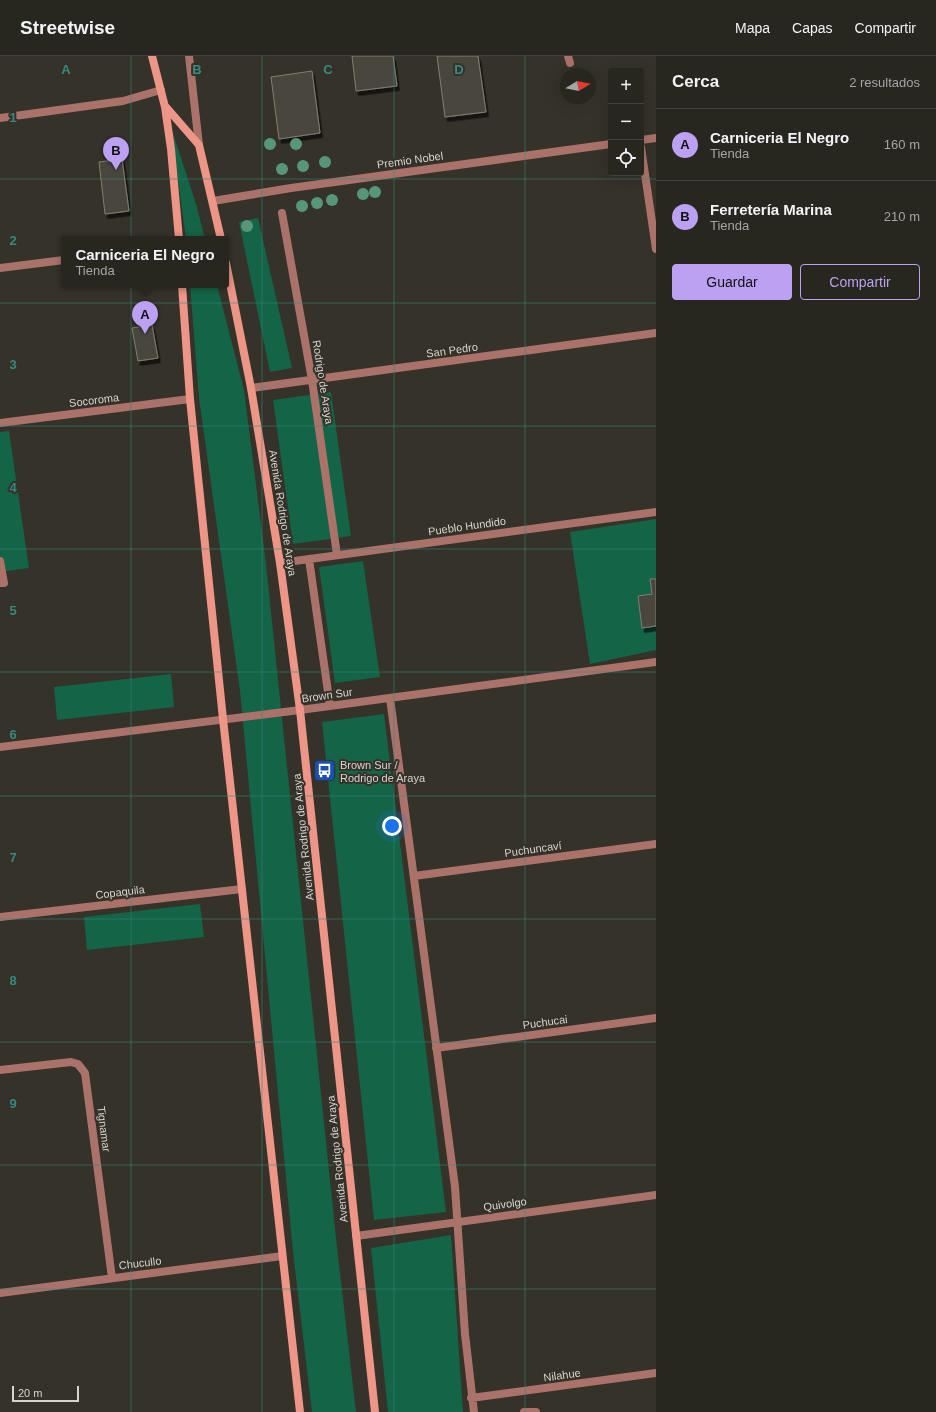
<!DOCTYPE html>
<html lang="es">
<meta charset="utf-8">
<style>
:root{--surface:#27261f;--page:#33322c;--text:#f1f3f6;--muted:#a4a5a4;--line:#43433d;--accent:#bca0f2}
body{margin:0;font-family:Helvetica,sans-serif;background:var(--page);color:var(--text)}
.controls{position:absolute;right:12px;top:12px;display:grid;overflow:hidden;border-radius:4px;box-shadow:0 4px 16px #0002}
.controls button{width:36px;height:36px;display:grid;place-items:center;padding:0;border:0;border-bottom:1px solid var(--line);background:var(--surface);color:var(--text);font:20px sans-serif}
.compass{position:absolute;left:560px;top:12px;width:36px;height:36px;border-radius:50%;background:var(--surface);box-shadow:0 4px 16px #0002;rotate:80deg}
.scale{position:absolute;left:12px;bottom:10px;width:67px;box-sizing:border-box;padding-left:4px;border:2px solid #d6d4ce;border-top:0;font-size:11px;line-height:14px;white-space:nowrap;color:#d6d4ce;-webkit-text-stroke:3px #343229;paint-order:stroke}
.you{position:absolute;left:392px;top:770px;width:14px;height:14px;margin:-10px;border:3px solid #fff;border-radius:50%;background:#1a73e8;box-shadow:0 0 0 6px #1a73e833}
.badge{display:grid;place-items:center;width:26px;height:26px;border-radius:50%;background:var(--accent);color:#111;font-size:13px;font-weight:700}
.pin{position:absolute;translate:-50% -33px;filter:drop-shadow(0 1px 2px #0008)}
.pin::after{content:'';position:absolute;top:21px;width:14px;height:12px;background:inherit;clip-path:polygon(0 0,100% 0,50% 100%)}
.popup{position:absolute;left:61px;top:180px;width:168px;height:52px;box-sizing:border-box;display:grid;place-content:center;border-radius:4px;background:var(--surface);filter:drop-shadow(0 1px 3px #0005);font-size:13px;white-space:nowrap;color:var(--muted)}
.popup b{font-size:15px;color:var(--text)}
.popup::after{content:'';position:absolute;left:50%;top:100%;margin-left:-8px;border:8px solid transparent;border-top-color:var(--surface)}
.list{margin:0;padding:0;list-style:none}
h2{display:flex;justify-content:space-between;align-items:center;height:52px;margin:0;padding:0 16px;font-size:17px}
h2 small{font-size:13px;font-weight:400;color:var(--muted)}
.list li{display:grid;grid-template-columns:26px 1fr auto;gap:12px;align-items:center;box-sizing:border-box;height:72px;padding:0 16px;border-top:1px solid var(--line)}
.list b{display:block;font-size:15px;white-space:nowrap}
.list p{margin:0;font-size:13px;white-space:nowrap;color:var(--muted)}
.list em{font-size:13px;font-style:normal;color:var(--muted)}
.actions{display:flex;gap:8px;padding:12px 16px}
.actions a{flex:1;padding:9px 0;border:1px solid var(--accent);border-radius:4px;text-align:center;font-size:14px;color:var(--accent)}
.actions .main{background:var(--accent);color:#111}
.icon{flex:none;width:22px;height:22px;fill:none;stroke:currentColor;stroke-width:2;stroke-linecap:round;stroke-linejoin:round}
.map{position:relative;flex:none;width:656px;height:1356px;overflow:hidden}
header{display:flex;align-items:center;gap:24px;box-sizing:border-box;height:56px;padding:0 20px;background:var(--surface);border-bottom:1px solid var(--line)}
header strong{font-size:19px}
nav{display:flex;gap:22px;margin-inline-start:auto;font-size:14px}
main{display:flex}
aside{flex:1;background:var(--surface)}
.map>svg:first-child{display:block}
</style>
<header>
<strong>Streetwise</strong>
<nav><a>Mapa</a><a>Capas</a><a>Compartir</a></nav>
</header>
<main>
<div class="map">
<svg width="656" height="1356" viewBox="0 0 656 1356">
<defs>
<filter id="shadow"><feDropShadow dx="2.5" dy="4.5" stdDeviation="0" flood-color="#0009"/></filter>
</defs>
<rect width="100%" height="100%" fill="#343229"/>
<path fill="#146447" d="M171,71l25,77 9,35h-19z
M258,162l34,150 -22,4 -31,-150z
M190,229h27l27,105 22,174 70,674 20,174h-44l-19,-160 -53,-561 -41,-293z
M331,336l20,144 -58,8 -20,-144z
M9,375l20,137 -29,4v-140z
M656,463v131l-66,14 -20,-132z
M363,505l17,116 -45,6 -16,-116z
M171,618l3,33 -117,13 -3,-33z
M384,658l62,498 -72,8 -52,-498z
M200,848l4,33 -117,13 -3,-33z
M451,1179l12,177h-75l-17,-164z"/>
<path fill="#4a473e" stroke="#817e74" filter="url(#shadow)" d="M352,0h41l4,30 -41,5z
M437,0h41l8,56 -41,5z
M312,15l8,62 -41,6 -8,-62z
M122,103l7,52 -24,3 -6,-52z
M152,269l6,33 -20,3 -6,-33z
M650,523h6v47l-14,2 -4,-32 14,-2z"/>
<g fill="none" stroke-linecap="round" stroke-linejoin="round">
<path stroke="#aa7269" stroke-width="8" d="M189,0l10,89"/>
<path stroke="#aa7269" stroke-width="8" d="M568,0l2,7
M0,62l123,-17 38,-11
M641,84l15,-2
M641,91l15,102
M213,145l78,-13 320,-44
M282,157l30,167 25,175
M0,212l64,-8
M251,332l405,-55
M0,367l190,-24
M309,503l21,147
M0,505l4,22h-4
M280,507l376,-51
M390,642l65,489 10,147 9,78
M0,691l300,-37 356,-48
M414,820l242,-32
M0,861l242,-28
M436,992l220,-30
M0,1014l71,-8 7,2 7,9 27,205
M356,1180l300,-41
M0,1237l282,-37
M471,1342l185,-25
M524,1356h12"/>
<path stroke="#ed9587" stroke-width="8" d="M152,0l13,51 6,42 8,90
M166,51l33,38 22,94
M226,207l25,125 29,175 20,147 75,702
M182,229l8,114 33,320 77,693"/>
</g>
<g fill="#579777">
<circle cx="270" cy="88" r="6"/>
<circle cx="296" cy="88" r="6"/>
<circle cx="325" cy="106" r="6"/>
<circle cx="303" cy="110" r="6"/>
<circle cx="282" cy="113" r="6"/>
<circle cx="375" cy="136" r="6"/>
<circle cx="363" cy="138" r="6"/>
<circle cx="332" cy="144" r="6"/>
<circle cx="317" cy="147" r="6"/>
<circle cx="302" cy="150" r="6"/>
<circle cx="247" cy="170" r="6"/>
</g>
<path fill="none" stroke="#378981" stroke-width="1" stroke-opacity="0.55" d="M131,0v1356M262,0v1356M394,0v1356M525,0v1356M0,123h656M0,247h656M0,370h656M0,493h656M0,616h656M0,740h656M0,863h656M0,986h656M0,1109h656M0,1233h656"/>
<defs>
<symbol id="bus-square" viewBox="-11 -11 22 22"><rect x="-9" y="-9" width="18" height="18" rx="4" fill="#1a4fb4" stroke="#343229"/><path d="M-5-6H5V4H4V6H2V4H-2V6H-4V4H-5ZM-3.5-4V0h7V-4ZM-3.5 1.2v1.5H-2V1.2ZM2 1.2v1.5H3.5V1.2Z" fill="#fff"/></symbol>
</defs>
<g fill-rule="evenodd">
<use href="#bus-square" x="312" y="702" width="25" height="25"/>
</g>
<g text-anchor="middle" stroke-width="4" stroke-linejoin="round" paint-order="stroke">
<g font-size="11" fill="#d6d4ce" stroke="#343229">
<text transform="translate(410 104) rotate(-8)" y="4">Premio Nobel</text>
<text transform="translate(452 294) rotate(-8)" y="4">San Pedro</text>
<text transform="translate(323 326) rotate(81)" y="4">Rodrigo de Araya</text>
<text transform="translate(94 344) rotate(-7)" y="4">Socoroma</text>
<text transform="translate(283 457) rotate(81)" y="4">Avenida Rodrigo de Araya</text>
<text transform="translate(467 470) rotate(-8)" y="4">Pueblo Hundido</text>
<text transform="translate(327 639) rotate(-8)" y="4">Brown Sur</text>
<text transform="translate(303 781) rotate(-96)" y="4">Avenida Rodrigo de Araya</text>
<text transform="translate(533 793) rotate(-8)" y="4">Puchuncaví</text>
<text transform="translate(120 836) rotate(-7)" y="4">Copaquila</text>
<text transform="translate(545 966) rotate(-8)" y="4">Puchucai</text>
<text transform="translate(104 1073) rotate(83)" y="4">Tignamar</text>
<text transform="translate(337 1103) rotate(-96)" y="4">Avenida Rodrigo de Araya</text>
<text transform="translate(505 1148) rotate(-8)" y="4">Quivolgo</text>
<text transform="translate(140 1207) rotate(-7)" y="4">Chucullo</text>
<text transform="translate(562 1319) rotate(-8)" y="4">Nilahue</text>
</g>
<g font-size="11" fill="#d6d4ce" stroke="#343229" text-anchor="start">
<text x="340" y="713">Brown Sur /<tspan x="340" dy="13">Rodrigo de Araya</tspan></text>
</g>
</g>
<g font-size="13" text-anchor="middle" font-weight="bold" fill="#378981" stroke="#343229" stroke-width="4" stroke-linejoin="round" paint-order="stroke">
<text x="66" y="18">A</text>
<text x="197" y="18">B</text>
<text x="328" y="18">C</text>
<text x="459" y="18">D</text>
<text x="13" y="66">1</text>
<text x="13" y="189">2</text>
<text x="13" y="313">3</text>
<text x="13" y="436">4</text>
<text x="13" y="559">5</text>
<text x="13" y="683">6</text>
<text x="13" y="806">7</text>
<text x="13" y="929">8</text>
<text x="13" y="1052">9</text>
</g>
</svg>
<div class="controls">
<button>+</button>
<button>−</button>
<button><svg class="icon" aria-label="locate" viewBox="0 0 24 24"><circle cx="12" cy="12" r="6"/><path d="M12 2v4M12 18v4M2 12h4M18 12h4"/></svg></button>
</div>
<svg class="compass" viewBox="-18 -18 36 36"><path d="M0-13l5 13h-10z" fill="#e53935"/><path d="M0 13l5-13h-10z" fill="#a4a5a4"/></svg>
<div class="scale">20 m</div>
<div class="you"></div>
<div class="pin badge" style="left:145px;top:278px">A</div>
<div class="popup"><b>Carniceria El Negro</b>Tienda</div>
<div class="pin badge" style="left:116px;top:114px">B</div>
</div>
<aside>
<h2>Cerca<small>2 resultados</small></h2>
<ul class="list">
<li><span class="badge">A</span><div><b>Carniceria El Negro</b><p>Tienda</p></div><em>160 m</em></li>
<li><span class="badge">B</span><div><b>Ferretería Marina</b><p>Tienda</p></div><em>210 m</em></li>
</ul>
<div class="actions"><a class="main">Guardar</a><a>Compartir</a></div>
</aside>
</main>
